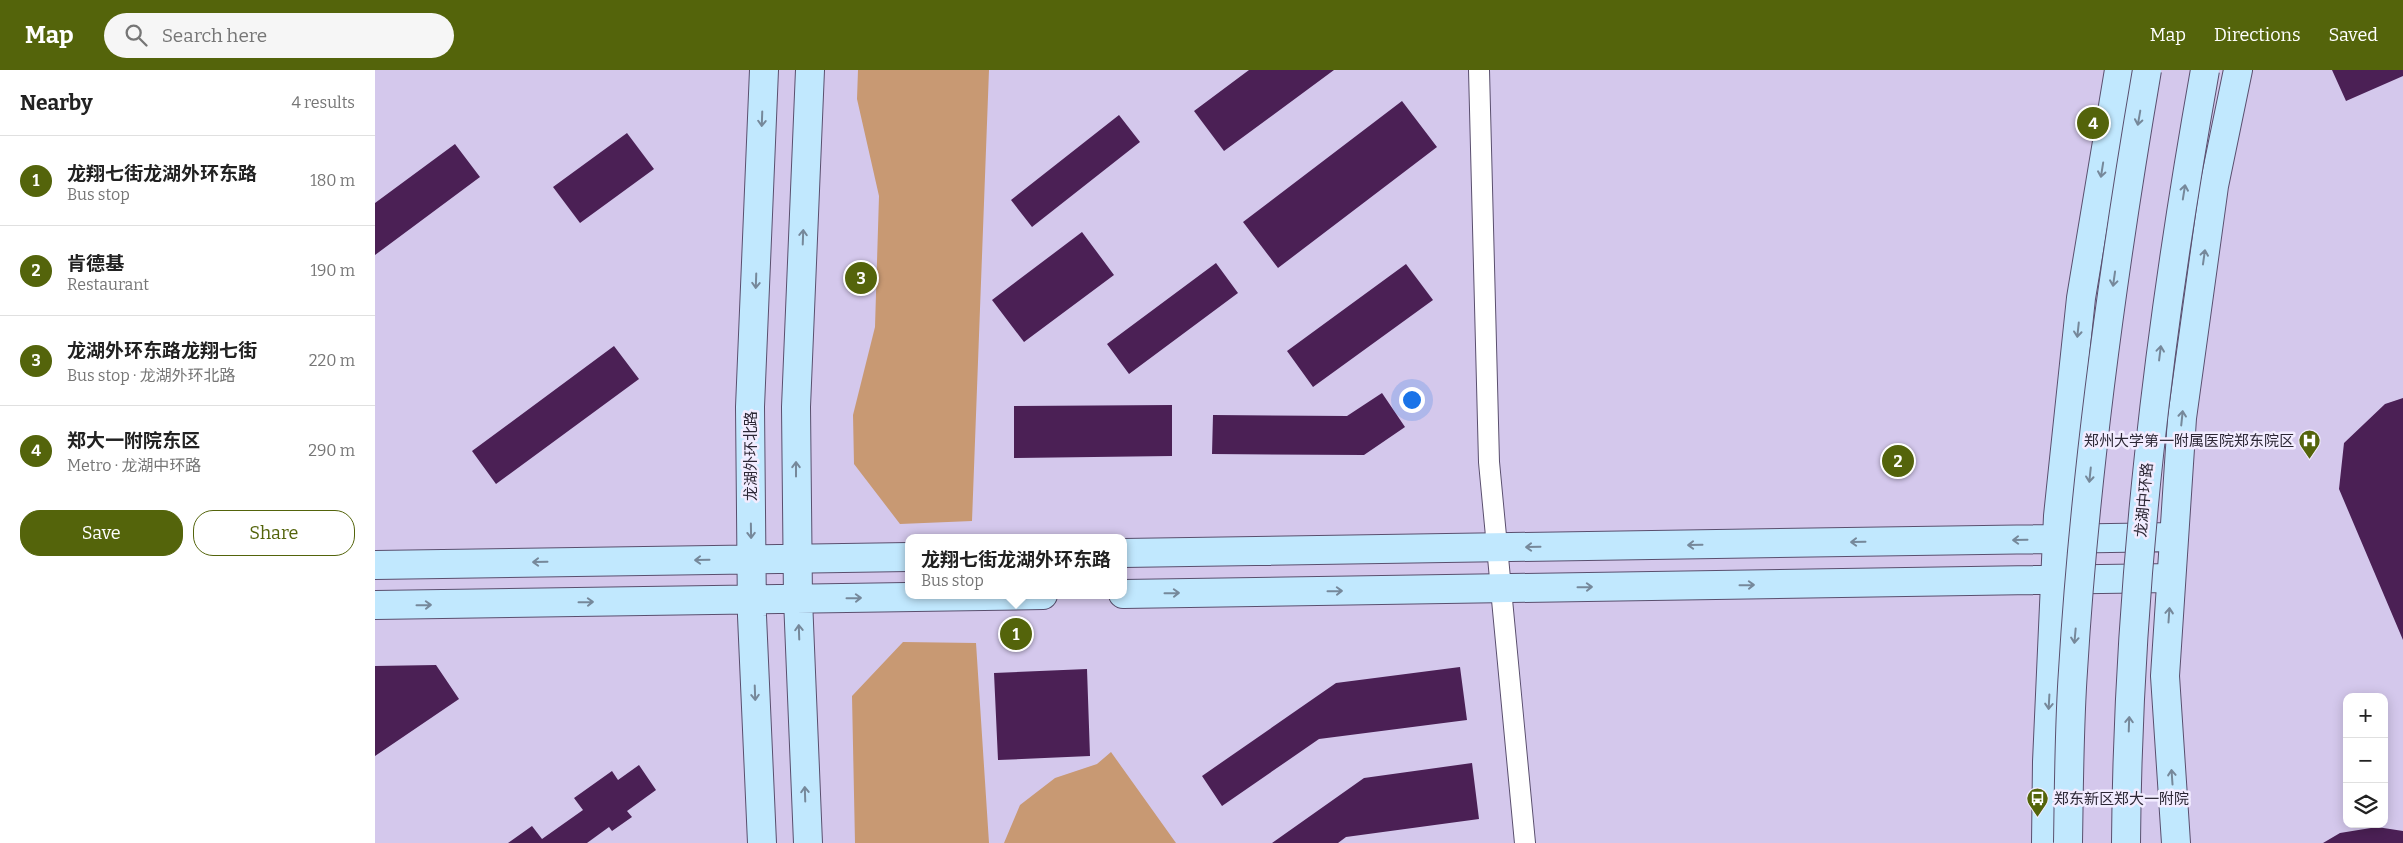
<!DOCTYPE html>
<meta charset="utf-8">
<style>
:root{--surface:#fff;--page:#f6f6f6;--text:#222;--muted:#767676;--line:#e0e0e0;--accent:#54640b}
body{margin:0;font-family:Bitter,"Noto Sans SC",serif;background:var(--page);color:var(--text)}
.controls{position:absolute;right:15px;bottom:15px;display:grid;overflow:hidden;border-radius:10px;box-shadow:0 2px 12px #0003}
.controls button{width:45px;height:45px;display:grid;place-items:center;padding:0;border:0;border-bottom:1px solid var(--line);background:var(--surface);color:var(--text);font:25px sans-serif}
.you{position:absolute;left:1036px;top:329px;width:18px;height:18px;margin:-12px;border:4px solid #fff;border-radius:50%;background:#1a73e8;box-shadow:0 0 0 8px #1a73e833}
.badge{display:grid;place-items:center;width:32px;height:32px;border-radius:50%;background:var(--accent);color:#fff;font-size:16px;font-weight:700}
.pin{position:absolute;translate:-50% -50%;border:2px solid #fff;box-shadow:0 1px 5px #0006}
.popup{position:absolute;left:530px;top:464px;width:222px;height:65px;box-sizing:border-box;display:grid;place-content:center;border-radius:10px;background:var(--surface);filter:drop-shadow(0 1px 4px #0005);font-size:16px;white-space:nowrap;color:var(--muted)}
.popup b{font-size:19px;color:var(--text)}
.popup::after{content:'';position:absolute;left:50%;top:100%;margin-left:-10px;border:10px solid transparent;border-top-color:var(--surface)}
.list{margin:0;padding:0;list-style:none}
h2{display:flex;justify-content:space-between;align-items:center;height:65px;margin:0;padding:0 20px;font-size:21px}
h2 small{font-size:16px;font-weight:400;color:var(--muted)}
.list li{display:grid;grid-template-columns:32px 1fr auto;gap:15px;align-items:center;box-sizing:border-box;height:90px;padding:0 20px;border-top:1px solid var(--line)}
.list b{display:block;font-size:19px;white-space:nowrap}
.list p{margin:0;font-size:16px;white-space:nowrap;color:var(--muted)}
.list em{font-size:16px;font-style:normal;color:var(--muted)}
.actions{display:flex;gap:10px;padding:15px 20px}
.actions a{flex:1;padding:11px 0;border:1px solid var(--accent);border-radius:20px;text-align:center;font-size:18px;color:var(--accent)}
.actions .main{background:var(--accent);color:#fff}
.icon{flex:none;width:28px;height:28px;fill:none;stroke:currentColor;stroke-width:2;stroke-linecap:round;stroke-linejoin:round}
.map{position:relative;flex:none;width:2028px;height:773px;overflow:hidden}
header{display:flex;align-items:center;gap:30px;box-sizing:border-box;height:70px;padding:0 25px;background:var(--accent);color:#fff}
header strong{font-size:24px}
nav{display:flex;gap:28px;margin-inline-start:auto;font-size:18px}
.search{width:350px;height:45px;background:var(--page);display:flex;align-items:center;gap:12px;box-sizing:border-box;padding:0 18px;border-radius:28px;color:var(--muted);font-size:19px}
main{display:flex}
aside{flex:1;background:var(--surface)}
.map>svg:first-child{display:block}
</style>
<header>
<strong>Map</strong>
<div class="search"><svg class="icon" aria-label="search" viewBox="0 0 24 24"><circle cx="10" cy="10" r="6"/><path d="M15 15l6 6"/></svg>Search here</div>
<nav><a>Map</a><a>Directions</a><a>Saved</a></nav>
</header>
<main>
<aside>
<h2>Nearby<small>4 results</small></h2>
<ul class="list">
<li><span class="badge">1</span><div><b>龙翔七街龙湖外环东路</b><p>Bus stop</p></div><em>180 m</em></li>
<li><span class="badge">2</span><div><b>肯德基</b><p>Restaurant</p></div><em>190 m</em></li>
<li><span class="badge">3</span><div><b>龙湖外环东路龙翔七街</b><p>Bus stop · 龙湖外环北路</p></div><em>220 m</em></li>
<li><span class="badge">4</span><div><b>郑大一附院东区</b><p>Metro · 龙湖中环路</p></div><em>290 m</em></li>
</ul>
<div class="actions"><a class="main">Save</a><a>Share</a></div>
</aside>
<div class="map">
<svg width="2028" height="773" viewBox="0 0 2028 773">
<rect width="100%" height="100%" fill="#d4c8ec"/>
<path fill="#c89973" d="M483,0h131l-17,451 -72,3 -46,-60 -1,-49 22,-88 4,-131 -22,-97z
M528,572l73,1 13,200h-134l-3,-147z
M736,682l65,91h-172l16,-38 35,-27 42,-14z"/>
<path fill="#4b2055" d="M874,0h85l-110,81 -30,-40z
M1957,0h71v6l-57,25z
M1027,31l35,46 -159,121 -35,-46z
M744,45l21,27 -108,85 -21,-27z
M252,63l27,36 -74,54 -27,-36z
M80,74l25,33 -105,78v-52z
M707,162l32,43 -90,67 -32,-42z
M841,193l22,30 -109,81 -22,-30z
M1031,194l27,36 -120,87 -26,-36z
M239,276l25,33 -143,105 -24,-33z
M1007,323l23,34 -41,28 -152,-1 1,-39 134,1z
M2028,328v242l-64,-151 5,-46 41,-39z
M797,335v51l-158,2v-52z
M61,595l23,34 -84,57v-90z
M1085,597l7,53 -148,19 -97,67 -20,-30 134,-93z
M712,599l3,87 -92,4 -4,-87z
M1097,693l7,56 -133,18 -8,6h-66l92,-65z
M264,695l17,25 -29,21 5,6 -20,14 -3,-4 -22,16h-79l24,-17 10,13 41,-29 -9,-12 38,-27 6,9z
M2002,757l26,4v12h-80l17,-10z"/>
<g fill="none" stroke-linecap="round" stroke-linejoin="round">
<defs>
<path id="street" d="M1104,0l10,392 36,381"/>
<path id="secondary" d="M748,483l1051,-16
M0,495l534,-8
M748,524l1048,-16
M0,535l668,-10
M387,773l-10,-227 -2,-209 14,-337
M433,773l-10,-244 -2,-192 14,-337
M1671,773l1,-81 11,-246 23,-218 38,-228
M1801,773l-11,-167 17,-258 32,-232 24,-116"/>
</defs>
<use href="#street" stroke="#5a4f6e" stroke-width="22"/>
<use href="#secondary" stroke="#5a4f6e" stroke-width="30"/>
<use href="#street" stroke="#fff" stroke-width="20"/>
<use href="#secondary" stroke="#c1e8fe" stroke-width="28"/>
<defs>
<path id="secondary-bridge" d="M1693,773c1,-57 1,-115 5,-172 12,-201 40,-402 74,-601
M1751,773c2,-261 33,-516 79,-773"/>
</defs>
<use href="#secondary-bridge" stroke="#5a4f6e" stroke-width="30" stroke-linecap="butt"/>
<use href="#secondary-bridge" stroke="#c1e8fe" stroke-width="28"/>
</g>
<defs><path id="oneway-shaft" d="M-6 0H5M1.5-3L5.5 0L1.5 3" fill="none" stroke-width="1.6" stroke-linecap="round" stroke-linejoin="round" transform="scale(1.25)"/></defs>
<g stroke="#76889a">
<use href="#oneway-shaft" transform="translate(1764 48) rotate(100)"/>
<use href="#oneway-shaft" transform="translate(387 49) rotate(92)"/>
<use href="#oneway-shaft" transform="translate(1727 100) rotate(99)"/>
<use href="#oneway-shaft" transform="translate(1809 122) rotate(-81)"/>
<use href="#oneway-shaft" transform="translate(428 167) rotate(-88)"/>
<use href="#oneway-shaft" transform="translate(1829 187) rotate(-82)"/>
<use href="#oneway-shaft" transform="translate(1739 209) rotate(98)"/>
<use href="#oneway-shaft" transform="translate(381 211) rotate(92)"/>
<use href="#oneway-shaft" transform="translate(1703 260) rotate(96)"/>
<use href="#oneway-shaft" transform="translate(1785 283) rotate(-83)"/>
<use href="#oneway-shaft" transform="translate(1807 348) rotate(-84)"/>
<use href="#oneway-shaft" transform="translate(421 399) rotate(-90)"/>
<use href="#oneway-shaft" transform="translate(1715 405) rotate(96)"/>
<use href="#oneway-shaft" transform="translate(376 461) rotate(89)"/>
<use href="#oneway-shaft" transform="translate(1645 470) rotate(179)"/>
<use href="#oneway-shaft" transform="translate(1483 472) rotate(179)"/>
<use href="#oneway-shaft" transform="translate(1320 475) rotate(179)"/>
<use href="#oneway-shaft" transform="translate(1158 477) rotate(179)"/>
<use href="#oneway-shaft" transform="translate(327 490) rotate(179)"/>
<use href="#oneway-shaft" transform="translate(165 492) rotate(179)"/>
<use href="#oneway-shaft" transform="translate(1372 515) rotate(-1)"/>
<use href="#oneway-shaft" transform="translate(1210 517) rotate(-1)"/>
<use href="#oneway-shaft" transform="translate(960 521) rotate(-1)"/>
<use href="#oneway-shaft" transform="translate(797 523) rotate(-1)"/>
<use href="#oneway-shaft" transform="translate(479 528) rotate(-1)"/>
<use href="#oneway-shaft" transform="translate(211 532) rotate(-1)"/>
<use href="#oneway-shaft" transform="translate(49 535) rotate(-1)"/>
<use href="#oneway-shaft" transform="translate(1794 545) rotate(-86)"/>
<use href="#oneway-shaft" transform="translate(424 562) rotate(-92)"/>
<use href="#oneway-shaft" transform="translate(1700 566) rotate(95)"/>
<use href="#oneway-shaft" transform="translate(380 623) rotate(88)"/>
<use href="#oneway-shaft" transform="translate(1674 632) rotate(93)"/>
<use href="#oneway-shaft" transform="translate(1754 654) rotate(-88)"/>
<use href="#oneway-shaft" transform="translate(1797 707) rotate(-94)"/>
<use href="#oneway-shaft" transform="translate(430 724) rotate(-92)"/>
</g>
<defs>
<symbol id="hospital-pin" viewBox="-11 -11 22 30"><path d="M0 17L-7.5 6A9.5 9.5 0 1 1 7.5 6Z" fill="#54640b" stroke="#f2ecff"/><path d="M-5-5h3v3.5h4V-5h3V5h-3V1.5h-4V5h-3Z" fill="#fff"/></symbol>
<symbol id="bus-pin" viewBox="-11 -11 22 30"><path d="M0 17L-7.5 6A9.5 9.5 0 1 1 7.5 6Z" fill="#54640b" stroke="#f2ecff"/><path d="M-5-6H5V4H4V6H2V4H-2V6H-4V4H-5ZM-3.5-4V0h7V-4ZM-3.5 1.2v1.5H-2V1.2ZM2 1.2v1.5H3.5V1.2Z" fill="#fff"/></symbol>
</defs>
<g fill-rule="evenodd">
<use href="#hospital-pin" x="1922" y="358" width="25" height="34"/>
<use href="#bus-pin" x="1650" y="716" width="25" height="34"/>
</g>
<g text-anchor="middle" stroke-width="5" stroke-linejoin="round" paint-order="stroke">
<g font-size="15" fill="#2c2735" stroke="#f2ecff" text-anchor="end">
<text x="1919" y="376">郑州大学第一附属医院郑东院区</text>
<text x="1679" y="734" text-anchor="start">郑东新区郑大一附院</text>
</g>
<g font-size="15" fill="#2c2735" stroke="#f2ecff">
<text transform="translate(376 386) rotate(-90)" y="5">龙湖外环北路</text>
<text transform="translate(1769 430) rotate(-85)" y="5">龙湖中环路</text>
</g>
</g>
</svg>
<div class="controls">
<button>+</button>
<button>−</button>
<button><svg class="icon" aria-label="layers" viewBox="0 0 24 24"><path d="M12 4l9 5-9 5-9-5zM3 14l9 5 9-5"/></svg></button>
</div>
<div class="you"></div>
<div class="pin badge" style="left:641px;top:564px">1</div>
<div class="popup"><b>龙翔七街龙湖外环东路</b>Bus stop</div>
<div class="pin badge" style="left:1523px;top:391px">2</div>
<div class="pin badge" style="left:486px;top:208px">3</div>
<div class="pin badge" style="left:1718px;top:53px">4</div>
</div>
</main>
